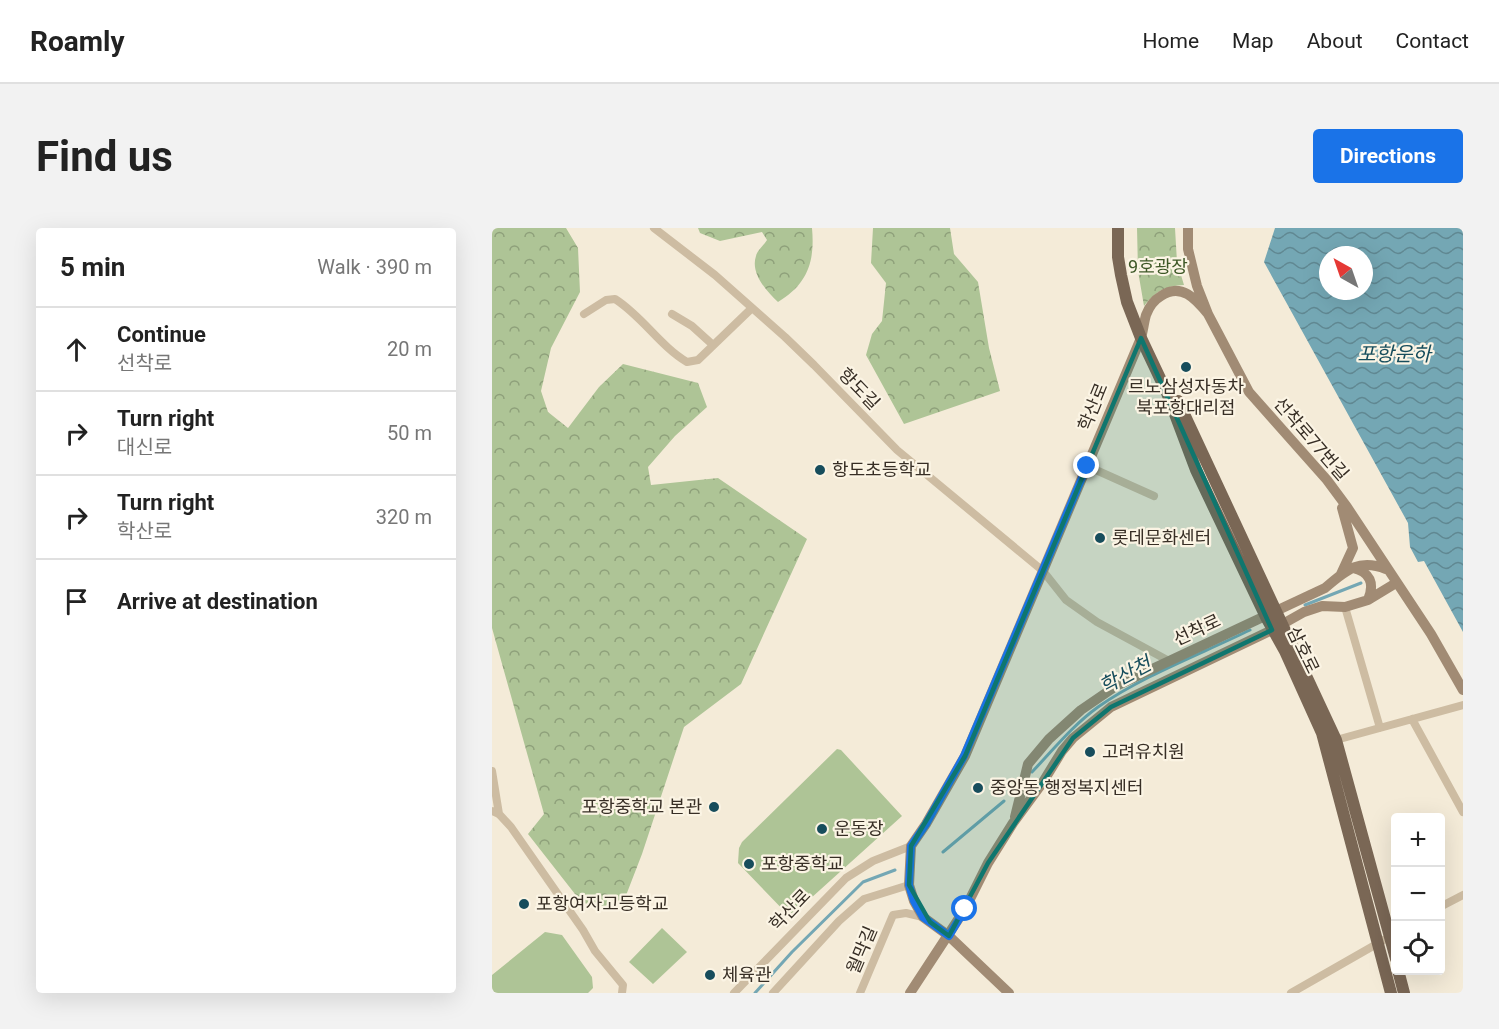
<!DOCTYPE html>
<meta charset="utf-8">
<style>
:root{--surface:#fff;--page:#f2f2f2;--text:#222;--muted:#767676;--line:#e0e0e0;--accent:#1a73e8}
body{margin:0;font-family:Roboto,"Noto Sans KR",sans-serif;background:var(--page);color:var(--text)}
.controls{position:absolute;right:18px;bottom:18px;display:grid;overflow:hidden;border-radius:6px;box-shadow:0 6px 24px #0002}
.controls button{width:54px;height:54px;display:grid;place-items:center;padding:0;border:0;border-bottom:2px solid var(--line);background:var(--surface);color:var(--text);font:30px sans-serif}
.compass{position:absolute;left:827px;top:18px;width:54px;height:54px;border-radius:50%;background:var(--surface);box-shadow:0 6px 24px #0002;rotate:320deg}
.stop{position:absolute;width:18px;height:18px;margin:-14px;border:4px solid #1a73e8;border-radius:50%;background:#fff}
.stop.end{background:#1a73e8;border-color:#fff;box-shadow:0 2px 6px #0008}
.list{margin:0;padding:0;list-style:none}
h2{display:flex;justify-content:space-between;align-items:center;height:78px;margin:0;padding:0 24px;font-size:26px}
h2 small{font-size:20px;font-weight:400;color:var(--muted)}
.list li{display:grid;grid-template-columns:39px 1fr auto;gap:18px;align-items:center;box-sizing:border-box;height:84px;padding:0 24px;border-top:2px solid var(--line)}
.list b{display:block;font-size:22px;white-space:nowrap}
.list p{margin:0;font-size:20px;white-space:nowrap;color:var(--muted)}
.list em{font-size:20px;font-style:normal;color:var(--muted)}
.icon{flex:none;width:33px;height:33px;fill:none;stroke:currentColor;stroke-width:2;stroke-linecap:round;stroke-linejoin:round}
.map{position:relative;flex:none;width:971px;height:765px;overflow:hidden;border-radius:6px}
header{display:flex;align-items:center;gap:36px;box-sizing:border-box;height:84px;padding:0 30px;background:var(--surface);border-bottom:2px solid var(--line)}
header strong{font-size:28px}
nav{display:flex;gap:33px;margin-inline-start:auto;font-size:21px}
.intro{display:flex;align-items:center;justify-content:space-between;box-sizing:border-box;height:144px;padding:0 36px}
h1{margin:0;font-size:42px}
.button{padding:15px 27px;border-radius:6px;background:var(--accent);color:#fff;font-size:21px;font-weight:700}
main{display:flex;gap:36px;padding:0 36px}
aside{flex:1;background:var(--surface);border-radius:6px;box-shadow:0 6px 24px #0002}
.map>svg:first-child{display:block}
</style>
<header>
<strong>Roamly</strong>
<nav><a>Home</a><a>Map</a><a>About</a><a>Contact</a></nav>
</header>
<div class="intro"><h1>Find us</h1><a class="button">Directions</a></div>
<main>
<aside>
<h2>5 min<small>Walk · 390 m</small></h2>
<ul class="list">
<li><svg class="icon" aria-label="ahead" viewBox="0 0 24 24"><path d="M12 20V5M6 11l6-6 6 6"/></svg><div><b>Continue</b><p>선착로</p></div><em>20 m</em></li>
<li><svg class="icon" aria-label="right" viewBox="0 0 24 24"><path d="M7 20v-9h11M14 6l5 5-5 5"/></svg><div><b>Turn right</b><p>대신로</p></div><em>50 m</em></li>
<li><svg class="icon" aria-label="right" viewBox="0 0 24 24"><path d="M7 20v-9h11M14 6l5 5-5 5"/></svg><div><b>Turn right</b><p>학산로</p></div><em>320 m</em></li>
<li><svg class="icon" aria-label="arrive" viewBox="0 0 24 24"><path d="M6 21V4h12l-3 4 3 4H6"/></svg><div><b>Arrive at destination</b></div></li>
</ul>
</aside>
<div class="map">
<svg width="971" height="765" viewBox="0 0 971 765">
<defs>
<pattern id="forest-crowns" width="20" height="18" patternUnits="userSpaceOnUse" patternTransform="scale(1.5)"><rect width="20" height="18" fill="#aec496"/><path d="M2 6a3 3 0 1 1 6 0M12 15a3 3 0 1 1 6 0" fill="none" stroke="#8ea07a"/></pattern>
<pattern id="water-waves" width="16" height="10" patternUnits="userSpaceOnUse" patternTransform="scale(1.5)"><rect width="16" height="10" fill="#74a7b4"/><path d="M0 5q4-4 8 0t8 0" fill="none" stroke="#608892"/></pattern>
</defs>
<rect width="100%" height="100%" fill="#f4ebd8"/>
<path fill="url(#forest-crowns)" d="M0,0h74l12,20 2,44 -29,56 -10,43 7,21 20,16 31,-41 24,-23 75,19 9,24 -32,29 -27,31 3,18 67,-7 89,61 -66,145 -57,43 -42,127 -17,44 -20,8 -23,-3 -54,-69 16,-20 -52,-186z
M206,0h114c3,33 -4,56 -34,74 -11,-10 -28,-29 -22,-46 1,-5 8,-11 11,-16l-5,-8 -42,9 -20,-8z
M381,0h77l4,26 24,28 11,66 11,43 -96,33 -38,-69 6,-21 10,-13 4,-38 -15,-20z
M645,0h38l2,34 7,23c-19,1 -28,6 -40,21l-6,-35z"/>
<path fill="#aec496" d="M345,521l4,1 61,66 -112,101 -52,-54 1,-15 3,-6z
M170,700l25,24 -34,32 -24,-22z
M53,704l17,3 30,42 1,11 -5,5h-96v-18z"/>
<path fill="url(#water-waves)" fill-rule="evenodd" d="M783,0h188v404l-39,-71 -6,1 -8,-15 -2,-24 -144,-261zM836,27h36v36h-36z"/>
<g fill="none" stroke-linecap="round" stroke-linejoin="round">
<path stroke="#74a7b4" stroke-width="3" d="M813,377l56,-22
M540,544c21,-22 41,-47 66,-65 44,-31 103,-53 152,-77
M451,624l61,-51
M263,765l37,-41 71,-70 32,-12"/>
<path stroke="#cdbca2" stroke-width="8" d="M162,0l61,47 70,62 29,28 83,85 146,121 23,29 31,22 72,39
M92,86l22,-14 9,-1c27,17 45,47 72,63l11,-2 54,-52
M180,86l20,12 21,19
M595,238l67,30
M853,379l35,121
M920,491l51,93
M844,512l127,-35
M0,543l7,43
M0,583l7,3 12,13 72,103 12,21 28,34 -1,8
M948,679l23,-12
M242,765l112,-115 27,-17 38,-15
M281,765l66,-72 25,-22 45,-14
M368,765l33,-78 13,-2 17,4
M799,765l105,-60"/>
<path stroke="#a18b74" stroke-width="10" d="M696,0v21l9,37 11,28 41,78 78,88 20,27 84,127 32,56
M861,340c17,4 22,15 15,32
M849,346l12,-26 -11,-40
M523,589l13,-53 21,-25 32,-29 35,-24 209,-98c21,-18 34,-30 61,-19
M418,765l55,-84 23,-46 25,-40 30,-41 19,-31 11,-13 38,-31 161,-77 32,-18 18,-6 23,1 23,-7 28,-17
M517,765l-60,-57 -26,-19 -9,-16 -5,-16 2,-39 15,-22 39,-68 176,-418c2,-7 3,-16 5,-23 3,-8 8,-15 15,-19 20,-14 35,3 47,18"/>
<path stroke="#7a6755" stroke-width="12" d="M626,0v29l3,18 6,27 14,36 26,55 29,77 70,147 19,34 37,82 69,260
M686,173l158,339 60,219
M906,742l6,23"/>
</g>
<g fill="none" stroke-linecap="round" stroke-linejoin="round">
<path stroke="#1a73e8" stroke-width="8" d="M473,681l-16,27 -26,-19 -9,-16 -5,-16 2,-39 15,-22 38,-68 123,-290"/>
</g>
<path fill="#0f766e" fill-opacity="0.2" stroke="#0f766e" stroke-width="4.5" stroke-linejoin="round" d="M649,110l131,292 -161,77 -38,31 -85,125 -39,73 -19,-14 -21,-37 2,-39 54,-90z"/>
<g fill="#174d5c" stroke="#fbf4e4" stroke-width="2">
<circle cx="694" cy="139" r="6"/>
<circle cx="328" cy="242" r="6"/>
<circle cx="608" cy="310" r="6"/>
<circle cx="598" cy="524" r="6"/>
<circle cx="486" cy="560" r="6"/>
<circle cx="222" cy="579" r="6"/>
<circle cx="330" cy="601" r="6"/>
<circle cx="257" cy="636" r="6"/>
<circle cx="32" cy="676" r="6"/>
<circle cx="218" cy="747" r="6"/>
</g>
<g text-anchor="middle" stroke-width="4.5" stroke-linejoin="round" paint-order="stroke">
<g font-size="18" fill="#3e5827" stroke="#fbf4e4">
<text x="666" y="45">9호광장</text>
</g>
<g font-size="18" fill="#372e25" stroke="#fbf4e4" text-anchor="start">
<text x="694" y="165" text-anchor="middle">르노삼성자동차<tspan x="694" dy="21">북포항대리점</tspan></text>
<text x="340" y="248">항도초등학교</text>
<text x="620" y="316">롯데문화센터</text>
<text x="610" y="530">고려유치원</text>
<text x="498" y="566">중앙동 행정복지센터</text>
<text x="210" y="585" text-anchor="end">포항중학교 본관</text>
<text x="342" y="607">운동장</text>
<text x="269" y="642">포항중학교</text>
<text x="44" y="682">포항여자고등학교</text>
<text x="230" y="753">체육관</text>
</g>
<g font-size="18" fill="#372e25" stroke="#fbf4e4">
<text transform="translate(367 161) rotate(46)" y="6">항도길</text>
<text transform="translate(601 179) rotate(-68)" y="6">학산로</text>
<text transform="translate(819 211) rotate(49)" y="6">선착로77번길</text>
<text transform="translate(705 402) rotate(-25)" y="6">선착로</text>
<text transform="translate(811 422) rotate(64)" y="6">삼호로</text>
<text transform="translate(298 682) rotate(-46)" y="6">학산로</text>
<text transform="translate(370 722) rotate(-67)" y="6">월막길</text>
</g>
<g font-size="20" font-style="italic" fill="#174d5c" stroke="#fbf4e4">
<text x="902" y="133">포항운하</text>
<text transform="translate(633 447) rotate(-28)" y="7">학산천</text>
</g>
</g>
</svg>
<div class="controls">
<button>+</button>
<button>−</button>
<button><svg class="icon" aria-label="locate" viewBox="0 0 24 24"><circle cx="12" cy="12" r="6"/><path d="M12 2v4M12 18v4M2 12h4M18 12h4"/></svg></button>
</div>
<svg class="compass" viewBox="-18 -18 36 36"><path d="M0-13l5 13h-10z" fill="#e53935"/><path d="M0 13l5-13h-10z" fill="#767676"/></svg>
<div class="stop" style="left:473px;top:681px"></div>
<div class="stop end" style="left:595px;top:238px"></div>
</div>
</main>
